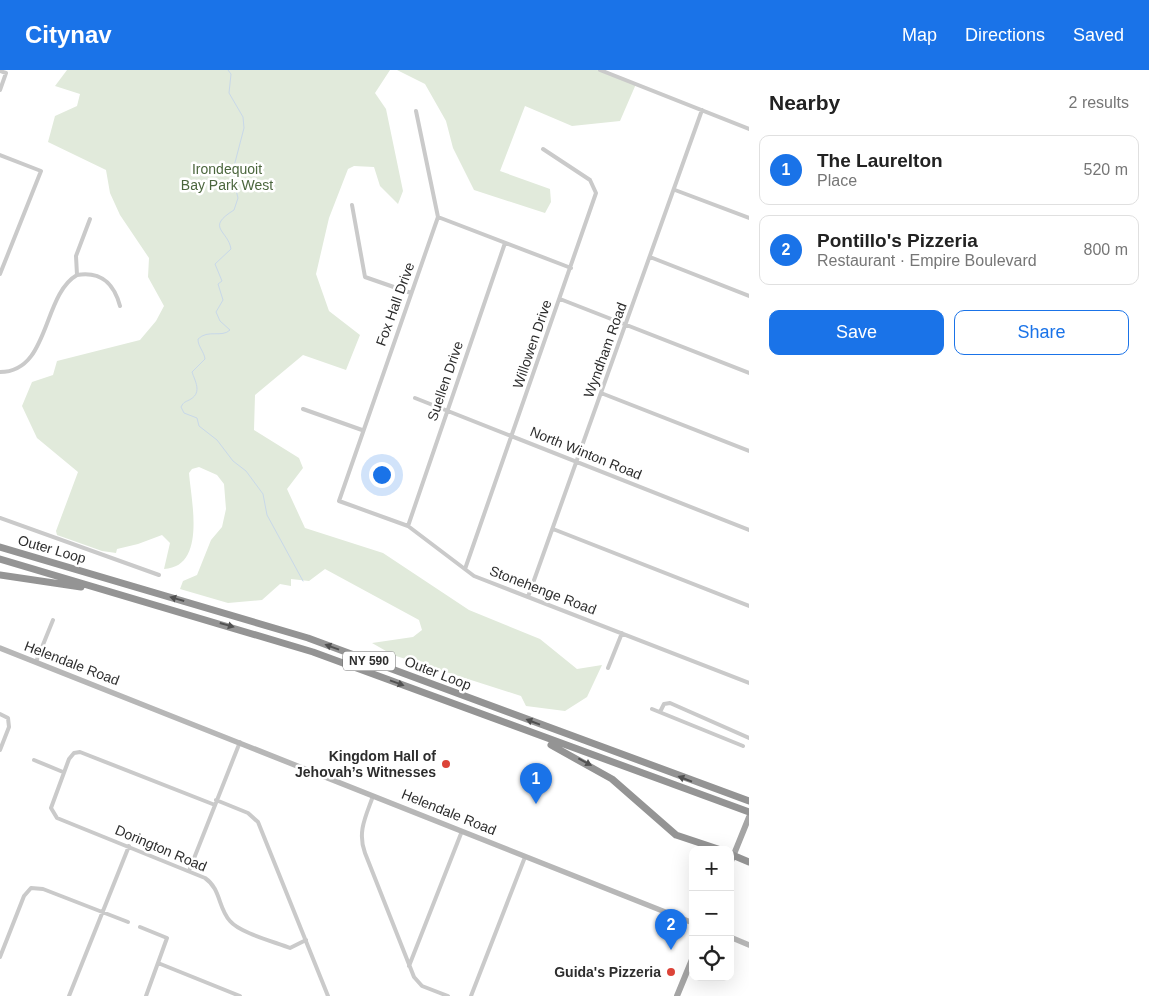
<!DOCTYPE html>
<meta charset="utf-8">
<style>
:root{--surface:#fff;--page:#f2f2f2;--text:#222;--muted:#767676;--line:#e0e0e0;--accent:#1a73e8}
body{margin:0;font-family:Arial,sans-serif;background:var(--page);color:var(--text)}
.controls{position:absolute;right:15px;bottom:15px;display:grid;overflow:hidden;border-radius:10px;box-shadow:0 5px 20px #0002}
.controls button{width:45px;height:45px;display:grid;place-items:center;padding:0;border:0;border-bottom:1px solid var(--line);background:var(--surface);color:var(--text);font:25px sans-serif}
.you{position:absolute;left:381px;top:404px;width:18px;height:18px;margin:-12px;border:4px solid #fff;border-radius:50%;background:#1a73e8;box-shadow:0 0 0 8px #1a73e833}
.badge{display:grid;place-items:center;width:32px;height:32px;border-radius:50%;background:var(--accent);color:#fff;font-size:16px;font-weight:700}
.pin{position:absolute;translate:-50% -41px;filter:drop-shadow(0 1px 2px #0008)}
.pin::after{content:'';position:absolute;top:26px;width:18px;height:15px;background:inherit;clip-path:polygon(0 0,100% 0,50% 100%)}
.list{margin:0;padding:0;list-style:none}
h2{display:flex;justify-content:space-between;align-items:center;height:65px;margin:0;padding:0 20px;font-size:21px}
h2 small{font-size:16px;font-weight:400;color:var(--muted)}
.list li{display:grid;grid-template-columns:32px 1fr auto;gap:15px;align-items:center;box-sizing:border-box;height:70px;margin:0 10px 10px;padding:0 10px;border:1px solid var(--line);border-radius:10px}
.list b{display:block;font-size:19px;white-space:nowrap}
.list p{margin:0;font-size:16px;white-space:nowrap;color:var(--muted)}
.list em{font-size:16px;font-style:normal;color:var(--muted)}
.actions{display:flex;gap:10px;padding:15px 20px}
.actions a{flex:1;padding:11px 0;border:1px solid var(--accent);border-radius:10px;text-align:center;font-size:18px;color:var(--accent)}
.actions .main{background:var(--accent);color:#fff}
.icon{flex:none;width:28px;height:28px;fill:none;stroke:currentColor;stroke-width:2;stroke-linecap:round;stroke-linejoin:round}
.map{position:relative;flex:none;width:749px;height:926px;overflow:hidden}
header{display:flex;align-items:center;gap:30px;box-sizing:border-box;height:70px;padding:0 25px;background:var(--accent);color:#fff}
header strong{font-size:24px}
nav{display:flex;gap:28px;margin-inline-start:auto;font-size:18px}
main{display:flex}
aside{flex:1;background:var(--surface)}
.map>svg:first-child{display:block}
</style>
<header>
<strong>Citynav</strong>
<nav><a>Map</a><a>Directions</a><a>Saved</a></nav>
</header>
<main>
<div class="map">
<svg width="749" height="926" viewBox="0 0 749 926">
<rect width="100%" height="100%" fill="#fff"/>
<path fill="#e1eadb" d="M67,0h323l-15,23 11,16 17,82 -5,13 -18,-18 -6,-19 -20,-1 -6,3 -19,49 -13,56 13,37 31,24 -14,35 -43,-15 -48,40 -1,35 45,28 4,10 -16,21 18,39 78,25 86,57 71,29 37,30 25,-4 -15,32 -22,14 -39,-5 -5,-10 -128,-41 -21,-12 41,-6 9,-7 -3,-10 -94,-51 -16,12 -18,-2v7l-11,-2 -18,16 -34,3 -48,-14 3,-8 14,-6 14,-35 11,-13 4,-18 -2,-25 -7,-9 -18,-8 -7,2 -3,4c2,27 18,94 -25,96l6,-26 -8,-8 -24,9 -21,5 -1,4 -14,-2 -45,-16 -1,-4 22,-59 -41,-34 -15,-32 10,-24 21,-7 4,-14 83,-21 16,-19 8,-15 -16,-29 1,-19 -29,-43 -10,-22 -4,-23 -58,-28 7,-26 22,-10 3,-12 -25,-8z
M397,0h203l36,14 -16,37 -48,5 -47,-20 -25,65 50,18 1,13 -6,11 -71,-23 -21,-42 -7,-27 -21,-37z"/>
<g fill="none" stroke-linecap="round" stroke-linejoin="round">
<path stroke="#c8d8e9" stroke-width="1" d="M228,0l3,4 -2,19 14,24 1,11 -12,46 6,24 -4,12c-29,18 -6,20 -3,39l-16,15 7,17 -4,3 5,16 -7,12 4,9 10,9c-8,8 -22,-1 -32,9 0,8 6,12 7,20l-13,13c3,9 10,20 -1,27 -5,3 -7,2 -10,8l3,6 13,5 2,8 18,14 16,21 13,10 17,23 4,21 36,66"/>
<path stroke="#cacaca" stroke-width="4" d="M600,0l149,59
M0,1l6,2 -6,17
M416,41l22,106 -99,284 69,25 66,50 275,107
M0,85l41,16 -41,103
M675,120l74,28
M352,135l13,72 46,16
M438,147l133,51
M650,187l99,39
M77,205l-1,-19 14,-37
M560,229l189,74
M0,302c50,0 42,-77 77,-97 25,-4 37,9 43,31
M601,323l148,58
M415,328l334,132
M303,339l59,21
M0,448l159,57
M408,456l97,-283
M553,459l196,77
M465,499l131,-376 -6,-13 -47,-31
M528,527l174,-487
M36,592l17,-42
M608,598l14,-35
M652,639l91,37
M660,642l4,-8 6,-1 79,35
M0,644l8,4 1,9 -9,23
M34,690l29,12
M373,726c-7,20 -16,36 -8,57l49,124 8,9 26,10
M216,730l32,13 10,9 70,174
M215,735l-135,-53 -6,1 -5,6 -18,49 6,10 148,60c16,11 13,30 25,43 10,12 45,21 60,27l16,-8
M189,801l51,-129
M140,857l27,11 -21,58
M0,887l24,-61 7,-8 12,1 85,33
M158,893l82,33
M409,896l53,-135
M69,926l60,-150
M471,926l54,-139"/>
<path stroke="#b7b7b7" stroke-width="5.5" d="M0,578l693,275
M730,867l19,8"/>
<path stroke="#a5a5a5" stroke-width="6" d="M730,794l19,-47
M677,926l16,-39"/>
<path stroke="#949494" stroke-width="7" d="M0,477l308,91 441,163
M0,489l313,93 436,160
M0,505l81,12
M551,675l61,34 64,56 45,15
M730,784l19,8"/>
</g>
<defs><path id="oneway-solid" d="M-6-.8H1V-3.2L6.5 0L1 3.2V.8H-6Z" transform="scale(1.25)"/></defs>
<g fill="#515151">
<use href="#oneway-solid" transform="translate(177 529) rotate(-164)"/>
<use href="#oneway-solid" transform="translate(227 555) rotate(16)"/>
<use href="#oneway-solid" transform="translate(332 577) rotate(-160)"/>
<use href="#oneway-solid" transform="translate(397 613) rotate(20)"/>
<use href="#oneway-solid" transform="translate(533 652) rotate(-159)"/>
<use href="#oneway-solid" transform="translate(585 692) rotate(28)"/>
<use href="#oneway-solid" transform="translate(685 709) rotate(-159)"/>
</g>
<g fill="#dc4338" stroke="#fff" stroke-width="2">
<circle cx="446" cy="694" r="5"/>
<circle cx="671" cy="902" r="5"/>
</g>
<g text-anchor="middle" stroke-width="5" stroke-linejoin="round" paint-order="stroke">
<rect fill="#fff" stroke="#6c6c6c" stroke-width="1" x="343" y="581.5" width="52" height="19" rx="4"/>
<g font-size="12" font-weight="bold" fill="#2d2d2d">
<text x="369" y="595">NY 590</text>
</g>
<g font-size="14" fill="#4b663d" stroke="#fff">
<text x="227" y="104">Irondequoit<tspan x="227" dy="16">Bay Park West</tspan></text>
</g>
<g font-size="14" fill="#2d2d2d" stroke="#fff">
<text transform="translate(395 234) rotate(-70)" y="5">Fox Hall Drive</text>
<text transform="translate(532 274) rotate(-71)" y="5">Willowen Drive</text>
<text transform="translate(605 280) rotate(-70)" y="5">Wyndham Road</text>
<text transform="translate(445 311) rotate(-71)" y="5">Suellen Drive</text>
<text transform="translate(586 383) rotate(22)" y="5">North Winton Road</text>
<text transform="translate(52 479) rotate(16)" y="5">Outer Loop</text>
<text transform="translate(543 520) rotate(21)" y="5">Stonehenge Road</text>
<text transform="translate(72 593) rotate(21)" y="5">Helendale Road</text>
<text transform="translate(438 603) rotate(21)" y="5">Outer Loop</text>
<text transform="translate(449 742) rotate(22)" y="5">Helendale Road</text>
<text transform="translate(161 778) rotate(23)" y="5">Dorington Road</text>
</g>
<g font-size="14" font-weight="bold" fill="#2d2d2d" stroke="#fff" text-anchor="end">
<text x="436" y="691">Kingdom Hall of<tspan x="436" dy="16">Jehovah’s Witnesses</tspan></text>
<text x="661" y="907">Guida's Pizzeria</text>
</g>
</g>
</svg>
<div class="controls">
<button>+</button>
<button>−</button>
<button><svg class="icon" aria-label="locate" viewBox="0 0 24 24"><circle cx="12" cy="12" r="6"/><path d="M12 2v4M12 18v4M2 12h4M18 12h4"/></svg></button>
</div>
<div class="you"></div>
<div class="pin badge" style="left:536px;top:734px">1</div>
<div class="pin badge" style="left:671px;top:880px">2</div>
</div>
<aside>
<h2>Nearby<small>2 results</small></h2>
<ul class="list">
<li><span class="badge">1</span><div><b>The Laurelton</b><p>Place</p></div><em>520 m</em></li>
<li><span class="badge">2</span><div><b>Pontillo's Pizzeria</b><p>Restaurant · Empire Boulevard</p></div><em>800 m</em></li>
</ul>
<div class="actions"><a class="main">Save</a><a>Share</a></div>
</aside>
</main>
